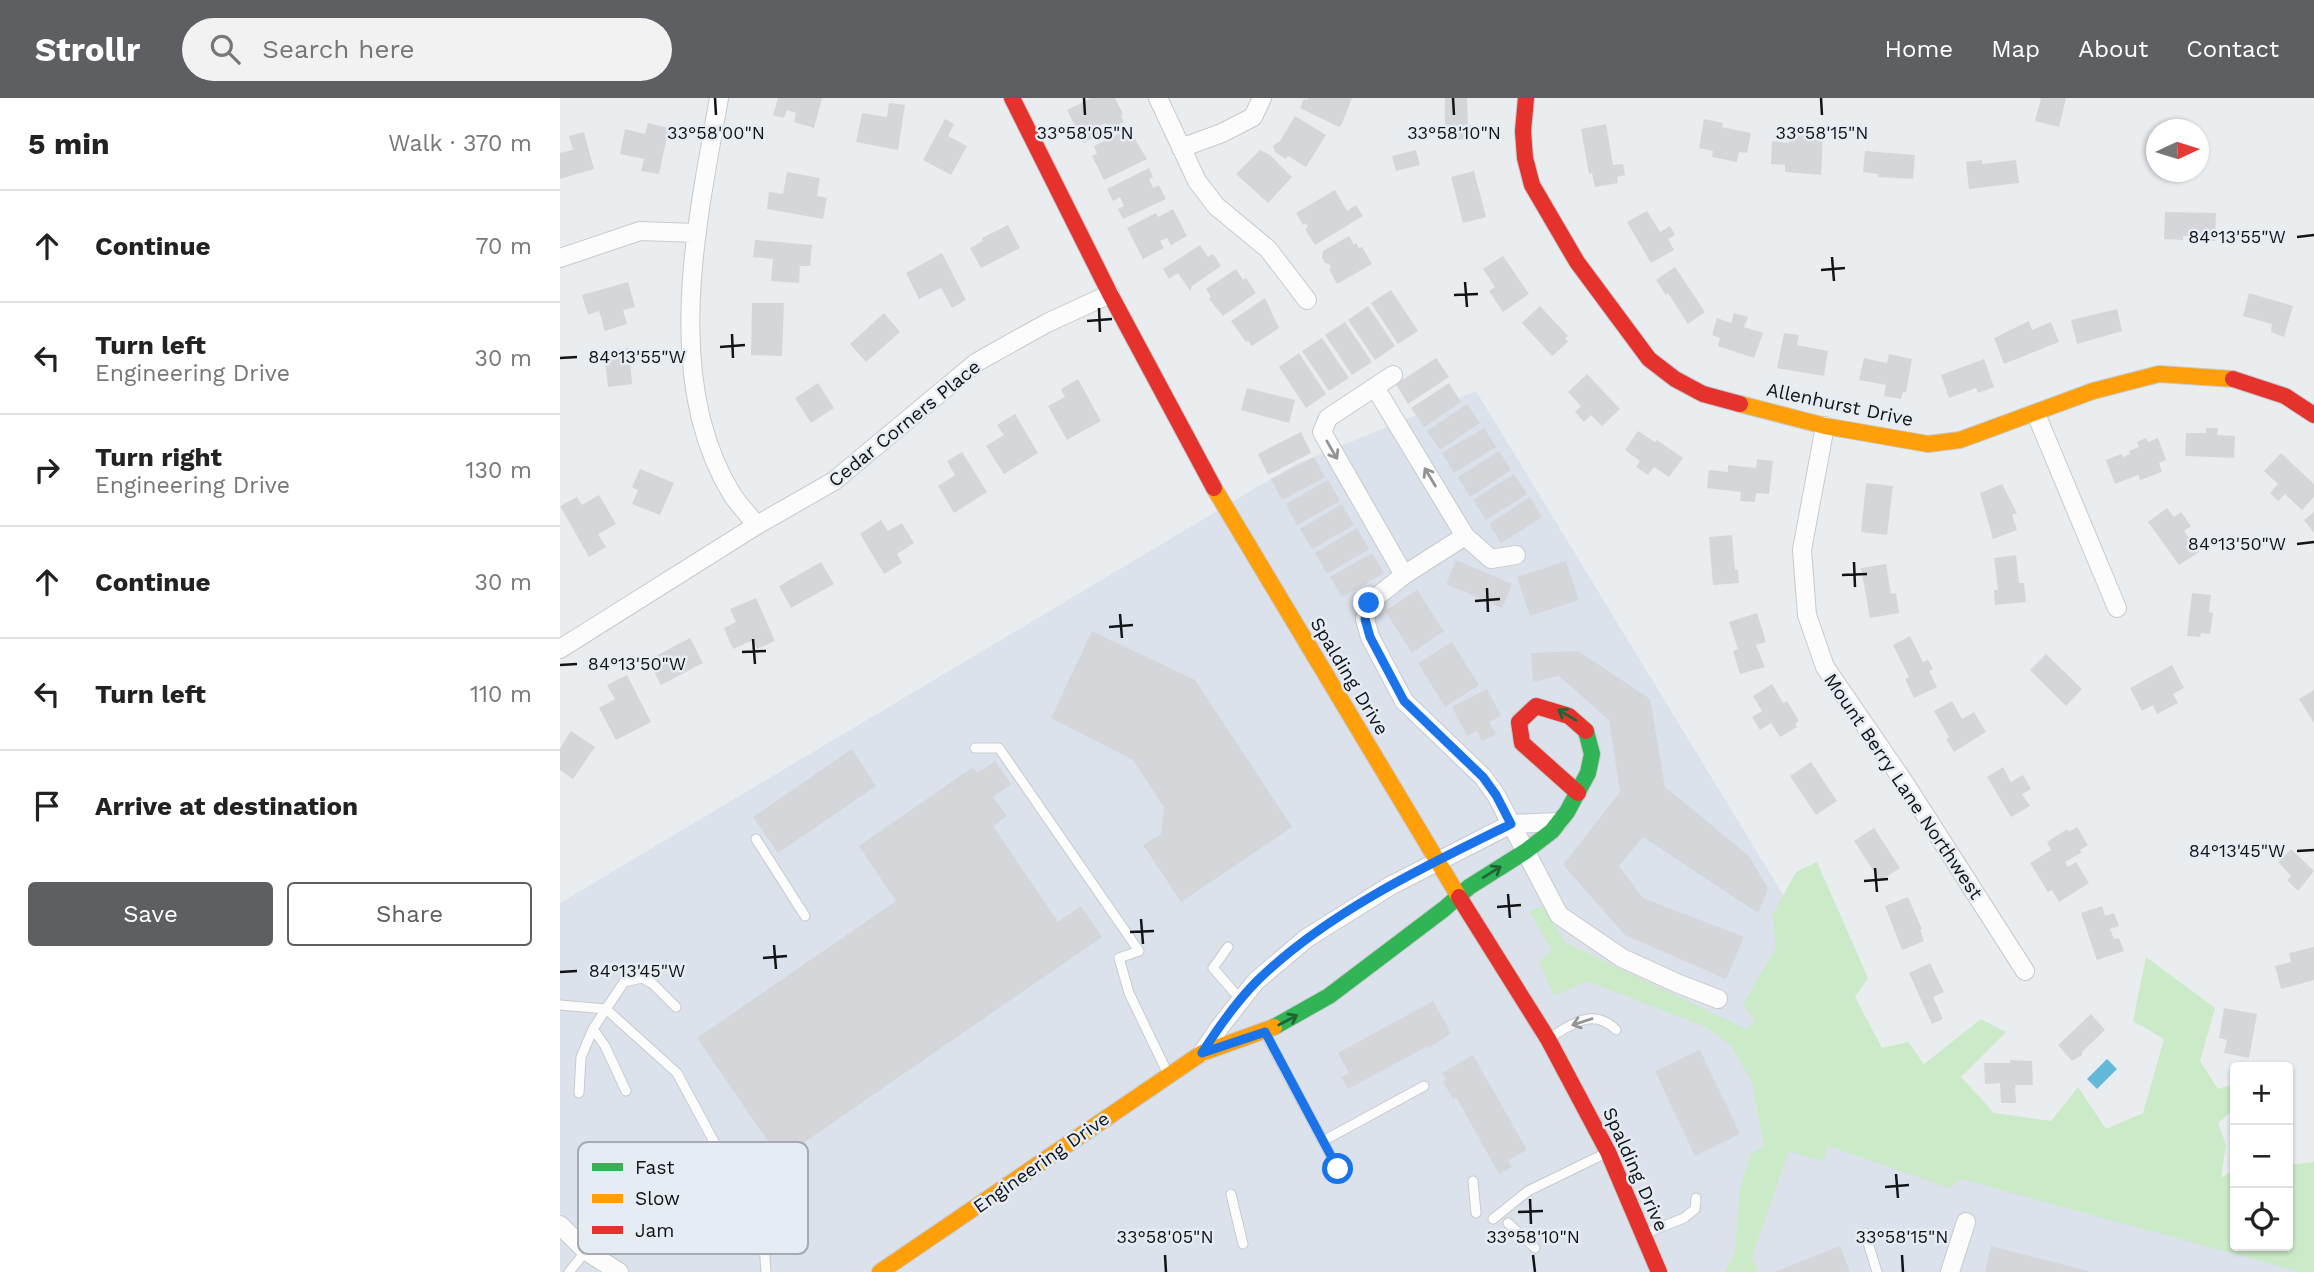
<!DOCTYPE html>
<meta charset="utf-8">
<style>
:root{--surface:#fff;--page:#f2f2f2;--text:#222;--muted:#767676;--line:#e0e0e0;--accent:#5d5f62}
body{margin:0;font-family:"Work Sans",sans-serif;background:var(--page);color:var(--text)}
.controls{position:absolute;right:21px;bottom:21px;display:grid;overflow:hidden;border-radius:7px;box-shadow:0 2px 5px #0004}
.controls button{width:63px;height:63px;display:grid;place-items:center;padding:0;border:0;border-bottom:2px solid var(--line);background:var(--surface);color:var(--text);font:35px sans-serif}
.compass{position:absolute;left:1586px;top:21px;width:63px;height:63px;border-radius:50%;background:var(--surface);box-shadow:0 2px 5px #0004;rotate:86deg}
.stop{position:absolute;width:21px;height:21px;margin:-16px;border:5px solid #1a73e8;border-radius:50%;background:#fff}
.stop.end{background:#1a73e8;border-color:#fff;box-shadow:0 2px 7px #0008}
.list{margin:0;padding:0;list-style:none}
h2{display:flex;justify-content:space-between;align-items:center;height:91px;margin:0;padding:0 28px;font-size:30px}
h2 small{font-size:23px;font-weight:400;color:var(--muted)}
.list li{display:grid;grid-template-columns:46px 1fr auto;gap:21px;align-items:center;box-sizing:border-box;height:112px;padding:0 28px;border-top:2px solid var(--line)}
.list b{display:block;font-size:26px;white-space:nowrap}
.list p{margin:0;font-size:23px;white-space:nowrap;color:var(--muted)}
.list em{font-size:23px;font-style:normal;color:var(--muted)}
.actions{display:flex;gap:14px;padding:21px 28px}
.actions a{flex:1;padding:16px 0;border:2px solid var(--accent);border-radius:7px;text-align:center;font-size:24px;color:var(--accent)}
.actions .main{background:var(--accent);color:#fff}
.icon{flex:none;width:38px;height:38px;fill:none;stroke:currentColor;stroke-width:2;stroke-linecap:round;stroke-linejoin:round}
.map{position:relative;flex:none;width:1754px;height:1174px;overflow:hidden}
header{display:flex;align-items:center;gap:42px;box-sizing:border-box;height:98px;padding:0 35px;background:var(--accent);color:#fff}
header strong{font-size:33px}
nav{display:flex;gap:38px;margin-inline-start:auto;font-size:24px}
.search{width:490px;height:63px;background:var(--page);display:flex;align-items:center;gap:18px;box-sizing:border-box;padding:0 24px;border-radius:38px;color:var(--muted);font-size:26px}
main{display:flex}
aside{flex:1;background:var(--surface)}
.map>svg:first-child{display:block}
</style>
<header>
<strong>Strollr</strong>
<div class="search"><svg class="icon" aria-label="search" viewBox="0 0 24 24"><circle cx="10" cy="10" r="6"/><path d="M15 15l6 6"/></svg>Search here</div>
<nav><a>Home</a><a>Map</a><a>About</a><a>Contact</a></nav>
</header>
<main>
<aside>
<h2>5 min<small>Walk · 370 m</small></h2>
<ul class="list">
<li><svg class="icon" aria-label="ahead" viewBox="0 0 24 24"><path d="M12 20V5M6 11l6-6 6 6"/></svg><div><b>Continue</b></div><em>70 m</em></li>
<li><svg class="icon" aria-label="left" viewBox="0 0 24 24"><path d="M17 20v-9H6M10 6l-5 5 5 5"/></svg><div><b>Turn left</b><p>Engineering Drive</p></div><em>30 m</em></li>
<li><svg class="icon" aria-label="right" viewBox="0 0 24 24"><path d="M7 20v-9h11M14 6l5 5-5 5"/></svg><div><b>Turn right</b><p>Engineering Drive</p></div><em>130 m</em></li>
<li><svg class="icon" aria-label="ahead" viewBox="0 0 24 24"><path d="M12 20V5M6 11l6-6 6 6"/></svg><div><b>Continue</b></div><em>30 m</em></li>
<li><svg class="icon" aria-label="left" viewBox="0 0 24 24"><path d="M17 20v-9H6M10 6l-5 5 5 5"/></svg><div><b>Turn left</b></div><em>110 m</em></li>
<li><svg class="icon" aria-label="arrive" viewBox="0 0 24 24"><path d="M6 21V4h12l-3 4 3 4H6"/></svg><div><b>Arrive at destination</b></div></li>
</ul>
<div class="actions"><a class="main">Save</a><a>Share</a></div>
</aside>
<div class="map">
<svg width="1754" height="1174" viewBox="0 0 1754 1174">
<rect width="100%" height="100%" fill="#eaedf0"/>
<path fill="#dbe2eb" d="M916,293l437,717 322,138h53l26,26h-1754v-369l736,-439z"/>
<path fill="#cbeac7" d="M1257,764l51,116 -13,19 27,51 26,-6 16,22 57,-45 25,13 -45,45 33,36 57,8 27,-34 28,42 37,-16 21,-74 -31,-18 13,-64 69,51 -15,53 18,28 17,-5v24l-17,15 8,22 -5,33 14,-9v77h53v-81l26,-3v110h-13l-340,-93 -11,9 -122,-42 -5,15 -34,-10 -38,109 8,7 -5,5h-29l10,-20 5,-64 11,-35 13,-6 -12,-65 -22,-37 -24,-18 -119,-46 -33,15 -15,-34 13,-12 -23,-39 13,-5 24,37 180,86 9,-8 -12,-17 33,-56 -4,-32 24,-44z"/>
<path fill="#64b8d9" d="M1547,961l10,10 -20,20 -10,-10z"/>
<path fill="#d4d6d9" d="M218,0h44l-8,30 -20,-6 2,-9 -9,-3 -3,8 -11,-3z
M531,0h24l8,16 -2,2 3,6 -15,7 -3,-6 -9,4 4,7 -18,9 -16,-33z
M748,0h44l-10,26 -3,3 -39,-19 4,-9 3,1z
M885,0h22l1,27h4l-1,14 -26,1z
M1481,0h25l-7,29 -24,-6z
M329,5l16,2 -7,45 -42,-8 6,-29 25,4z
M735,18l31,19 -20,32 -18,-11 -2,3 -11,-7 -2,-6 7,-5z
M385,21l9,5 -6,12 19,10 -16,29 -28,-15z
M1144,21l19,4 -1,4 29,6 -4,20 -8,-1 -2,10 -25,-5 1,-6 -14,-3z
M88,25l21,5 -10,46 -18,-3 3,-12 -24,-5 5,-25 20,5z
M1046,26l7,41 10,-1 2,11 -8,2 1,6 -23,4 -3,-14 -3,1 -8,-45z
M569,31l18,30 -43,21 -12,-24 5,-2 -3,-8z
M24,34l10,37 -34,10v-26l13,-3 -4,-14z
M1229,34l34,2 -2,41 -36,-3v-7l-14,-1 1,-23 17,2z
M700,52l10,5 22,22 -24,26 -32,-29z
M856,52l4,15 -24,6 -4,-15z
M1305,53l50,4 -2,24 -35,-2v-3l-15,-2z
M1422,62v4l34,-4 3,23 -50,6 -3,-27z
M589,70l4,9 -4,2 4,9 6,-3 7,14 -43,20 -5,-10 6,-3 -4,-9 -7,4 -6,-12z
M914,73l12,46 -23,6 -12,-46z
M227,74l33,6 -3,18 10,2 -4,21 -56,-10 2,-17 14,2z
M775,92l12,21 9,-6 7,11 -48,29 -10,-16 3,-2 -2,-4 -3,2 -7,-12z
M613,111l14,27 -16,9 -4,-7 -7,3 4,7 -21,11 -16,-31 29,-15 2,4z
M1087,113l13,21 10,-6 5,9 -7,4 6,11 -23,13 -24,-41z
M1605,114l51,1 -1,28 -26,-1v-4h-6v4l-19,-1z
M448,127l12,23 -39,20 -11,-20 13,-7 -1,-3z
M789,138l5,9 2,-2 3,5 3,-1 10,17 -35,20 -8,-15 2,-1 -2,-4 -4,-1 -3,-5 1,-7z
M195,142l57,5 -2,21h-10l-1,17 -28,-2 2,-22 -20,-2z
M640,147l8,12 5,-3 8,12 -29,20 -2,5 -12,-18 -9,6 -6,-10z
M382,155l24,47 -14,8 -11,-20 -22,11 -13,-26z
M943,158l26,38 -26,18 -14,-21 6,-4 -12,-18z
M1115,169l30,45 -17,12 -20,-31 -2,2 -10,-15z
M676,171l7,11 3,-2 10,15 -33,23 -14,-17 2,-2 -5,-8z
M68,184l7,25 -12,3 4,14 -22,7 -6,-20 -11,4 -6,-20z
M831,192l27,41 -20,13 -27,-41z
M1689,195l44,13 -9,31 -13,-5 1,-8 -29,-8z
M705,200l14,30 -27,18 -4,-5 -2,1 -15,-21z
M192,205h32l-2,53 -31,-1z
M808,208l27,40 -20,14 -27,-40z
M980,208l28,30 -3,2 3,4 -16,14 -30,-33z
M1557,211l5,22 -45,13 -6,-24z
M324,215l16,19 -34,30 -16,-18z
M1174,215l14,4 -4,10 19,6 -9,25 -36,-12 2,-8 -8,-3 5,-17 14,5z
M1469,223l3,9 19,-8 8,20 -55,22 -10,-26z
M785,224l27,40 -20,13 -27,-40z
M1224,235l15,2 -2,10 31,6 -4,25 -47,-8z
M762,240l27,40 -20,13 -27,-40z
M69,250l3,36 -24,3 -4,-36z
M739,255l27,41 -20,14 -27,-41z
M1329,256l23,5 -6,33h-3l-2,7 -17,-3 2,-11 -27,-5 5,-22 23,5z
M876,260l13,19 -41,27 -12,-20z
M1424,261l10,28 -16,6 -2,-5 -27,10 -8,-23z
M1027,276l33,35 -18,17 -11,-11 -7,7 -9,-10 6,-6 -13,-14z
M518,281l23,42 -34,19 -19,-34 17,-9 -4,-8z
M258,285l16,25 -23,15 -16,-25z
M889,285l12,19 -37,25 -13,-19z
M687,290l48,12 -6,23 -48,-13z
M907,306l13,19 -40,27 -13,-19z
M455,316l23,39 -34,21 -18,-28 18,-11 -7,-10z
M924,330l12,19 -42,26 -12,-20z
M1646,330h12l-1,7 18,1 -1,22 -49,-2 1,-23h20z
M1078,333l17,11 2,-2 26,18 -14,19 -15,-10 -6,8 -12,-8 4,-6 -15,-11z
M741,334l10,21 -43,22 -10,-21z
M1586,340l2,4 10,-4 8,22 -7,3 3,9 -22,8 -2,-5 -23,9 -9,-24 15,-6 2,3 7,-3 -1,-3 10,-4 -2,-5z
M939,353l12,19 -41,27 -12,-20z
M402,354l25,40 -33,21 -16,-27 17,-11 -8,-14z
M1721,355l33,31v13l-12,13 -17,-16 -7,7 -8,-8 8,-9 -14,-13z
M754,359l11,20 -43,23 -11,-21z
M1197,361l16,2 -4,33 -13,-1 -1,9 -15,-1 1,-9 -34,-4 2,-18 19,2v-7l28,3z
M80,371l34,14 -14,32 -28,-11 6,-14 -6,-3z
M954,376l13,20 -41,26 -13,-20z
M768,382l12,21 -43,24 -11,-21z
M1306,385l27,3 -6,49 -26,-3z
M1442,386l15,29 -5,2 5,15 -24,9 -13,-46z
M39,397l17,29 -18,10 8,13 -17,10 -29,-51 17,-9 5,8z
M970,399l12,20 -41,26 -12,-19z
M782,406l12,21 -42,24 -12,-20z
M1607,410l7,9 7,-5 10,14 -7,5 15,21 -20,13 -31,-43z
M1754,414v21l-10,-13z
M321,422l7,11 14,-8 12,20 -17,11 5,9 -18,11 -24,-40z
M797,430l12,21 -42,25 -12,-21z
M1172,437l3,35 3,-1 1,14 -26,2 -4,-48z
M812,455l12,20 -42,24 -12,-20z
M1456,457l3,28h5l2,19 -31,3 -1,-15h4l-4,-32z
M896,462l56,24 -10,24 -56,-24z
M1006,463l13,39 -49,16 -13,-39z
M261,464l13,22 -43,24 -12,-22z
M1326,466l5,30 5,-1 3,20 -29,5 -9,-50z
M857,492l27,41 -32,22 -27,-42z
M1632,495l19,2 -2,17 4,1 -3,21 -9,-1 -1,4 -13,-1z
M196,500l19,43 -18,8 -4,-9 -20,9 -9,-21 12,-6 -6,-13z
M1197,515l9,29 -10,3 9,22 -25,7 -7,-23 5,-2 -9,-27z
M532,533l103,49 97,147 -111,75 -38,-57 18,-11 3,-27 -31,-47 -82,-42z
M1350,538l13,26 5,-2 5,9 -4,2 8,16 -23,11 -9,-19 4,-2 -16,-32z
M130,540l13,25 -42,22 -13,-25z
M892,544l27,43 -34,22 -27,-44z
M1018,553l72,48 15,88 84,69 19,33 -10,24 -115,-76 -24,29 24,32 101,39 -18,42 -101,-44 -62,-70 57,-73 -11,-72 -50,-44 -26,6 -2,-29z
M1486,556l36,35 -16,17 -36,-36z
M1612,567l12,23 -11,6 5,9 -21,11 -4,-9 -11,6 -12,-23z
M67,577l24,47 -35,18 -17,-32 16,-9 -8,-14z
M1212,586l11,19 4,-2 12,20 -4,3 2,3 -17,10 -9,-14 -11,7 -8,-13 10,-6 -9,-15z
M927,591l14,27 -12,6 7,12 -14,7 -5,-10 -10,5 -15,-29z
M1754,592v33l-15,-24z
M1392,603l10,18 12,-7 12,20 -32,20 -8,-13 3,-2 -15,-26z
M11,633l24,16 -22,32 -13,-9v-22z
M292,651l24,37 -98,67 -25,-36z
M435,663l16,23 -18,13 14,19 -14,10 65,96 23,-16 21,31 -322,222 -83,-121 199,-137 -37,-55 114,-79 4,6z
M1251,664l26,39 -21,14 -26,-39z
M1443,669l8,15 12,-7 8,14 -9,5 8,12 -19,11 -24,-40z
M1517,729l11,18 -8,5 1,3 -16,9 3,5 8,-5 13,21 -30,19 -7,-12 -4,2 -18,-29 21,-13 -4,-8 20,-13 2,3z
M1314,730l26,40 -20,13 -26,-40z
M1731,751l23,22 -16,20 -11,-11 4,-4 -13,-14z
M1348,799l14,32 -2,1 4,11 -22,9 -17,-44z
M1542,808l3,10 9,-3 5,13 -9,3 4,10 5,-1 5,13 -27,9 -16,-47z
M1754,849v33l-33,9 -6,-23 16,-4 -2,-9z
M1370,865l14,29 -11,5 10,22 -11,5 -23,-51z
M873,903l18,32 -22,15 -1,-2 -80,43 -7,-12 8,-4 -11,-20z
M1664,910l33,6 -8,44 -25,-5 3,-13 -8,-2z
M1531,916l14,16 -23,22v3l-10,6 -14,-16z
M1140,952l40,84 -45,22 -40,-85z
M913,957l54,95 -19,10 4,7 -13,7 -43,-77 -3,2 -10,-17 3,-2 -4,-7z
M1450,962l22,1 1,24h-18l1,18h-15l-1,-20 -15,1 -1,-21h26z
M1280,1148l10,26h-75z
M1431,1148l97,25v1h-103z"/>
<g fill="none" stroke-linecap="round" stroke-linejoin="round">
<defs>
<path id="lane" d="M415,650h24l140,203 -20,7 10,35 39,81
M196,741l49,77
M668,849l-15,21 28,32
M0,907l46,4 -13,20 12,17 21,45
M116,909l-23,-23 -11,-6 -18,4 -18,27 71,64 49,91 36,51 4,57
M705,935l73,136
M990,940c21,-14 44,-31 66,-8
M19,995l2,-36 12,-28
M763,1043l101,-55
M913,1083l3,32
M671,1096l12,50
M175,1118l27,-1
M933,1121l35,-28 78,-38
M948,1125l27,25
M1305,1135l12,39
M1084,1136l40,-16 11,-9 1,-11
M9,1174l17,-21"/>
<path id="street" d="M159,0c-22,125 -58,283 14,398 7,10 16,20 24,29
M598,0l39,83 19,25 52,43 39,51
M621,50l41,-15 31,-16 9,-19
M0,160l80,-27 55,2
M833,277l-65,43 -6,14 82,143
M816,291l89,147 26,23 25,-4
M1476,316l81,194
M1265,328l-23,124 5,65 18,52 79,115 121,189
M905,438l-61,39 -35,28 -4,16 5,18 34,64 79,76 13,18 63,120 63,43 57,26 39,15
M0,551l197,-124 77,-44 143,-119 70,-39 63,-29
M642,955l17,-25 37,-47 51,-43 83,-52 121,-62 48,-2
M0,1127l26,26 33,21
M1390,1174l16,-50"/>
<path id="fast" d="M714,929l55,-31 115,-87 25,-22 57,-36 26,-20 15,-19 21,-39 4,-19 -6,-23"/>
<path id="slow" d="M1180,306l85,22 103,18 32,-4 133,-49 66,-17 74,5
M654,390l245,409
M320,1174l322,-219 72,-26"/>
<path id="jam" d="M452,0l98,196 104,194
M966,0l-3,33 2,27 7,27 45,77 72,97 26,20 28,15 37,10
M1673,281l52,17 29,19
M1018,695l-56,-50 -3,-21 17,-16 33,10 17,15
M899,799l89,142 60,113 51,120"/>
</defs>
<use href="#lane" stroke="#c7cacc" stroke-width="11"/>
<use href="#street" stroke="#c7cacc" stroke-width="20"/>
<use href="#fast" stroke="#c7cacc" stroke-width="18"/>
<use href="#slow" stroke="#c7cacc" stroke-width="18"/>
<use href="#jam" stroke="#c7cacc" stroke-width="18"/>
<use href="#lane" stroke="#fcfcfd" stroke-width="9"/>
<use href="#street" stroke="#fcfcfd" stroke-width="18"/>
<use href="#fast" stroke="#30b455" stroke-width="16"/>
<use href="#slow" stroke="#ff9f0a" stroke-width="16"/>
<use href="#jam" stroke="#e5322d" stroke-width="16"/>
</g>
<defs><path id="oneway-shaft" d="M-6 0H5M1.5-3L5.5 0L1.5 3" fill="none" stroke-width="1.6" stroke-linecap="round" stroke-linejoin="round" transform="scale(1.75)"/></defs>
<g stroke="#929395">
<use href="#oneway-shaft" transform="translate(772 352) rotate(60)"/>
<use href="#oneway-shaft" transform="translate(870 379) rotate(-121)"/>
<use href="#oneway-shaft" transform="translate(1022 924) rotate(162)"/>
</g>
<g stroke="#206436">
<use href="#oneway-shaft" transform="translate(1007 617) rotate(-149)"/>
<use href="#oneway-shaft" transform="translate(932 774) rotate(-32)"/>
<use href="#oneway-shaft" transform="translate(728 922) rotate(-28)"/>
</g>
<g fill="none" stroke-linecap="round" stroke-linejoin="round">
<path stroke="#1a73e8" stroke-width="9" d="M778,1071l-73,-137 -63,21c16,-25 34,-51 55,-72 69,-68 168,-115 254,-157l-15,-29 -13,-18 -79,-76 -34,-64 -5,-18 4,-16"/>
</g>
<path fill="none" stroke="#111316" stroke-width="2.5" d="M155,0l1,17M524,0l1,17M893,0l1,17M1261,0l1,17M1737,139l17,-2M1272,159l2,24M1261,172l24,-2M905,184l2,25M894,197l24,-1M539,210l1,24M527,223l25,-2M172,236l1,24M160,249l25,-2M0,260l17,-1M1737,446l17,-2M1294,464l1,25M1282,477l25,-1M927,490l1,24M915,503l25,-2M560,516l2,24M549,529l24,-2M193,541l2,25M182,554l24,-1M0,567l17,-1M1737,753l17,-1M1315,770l2,24M1304,783l24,-2M948,796l2,24M937,809l24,-2M581,821l2,25M570,834l24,-1M214,847l2,24M203,860l24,-2M0,874l17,-1M1336,1076l2,24M1325,1089l24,-2M970,1101l1,25M958,1114l25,-1M605,1157l1,17M973,1157l2,17M1342,1157l1,17"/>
<g text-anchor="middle" stroke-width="5" stroke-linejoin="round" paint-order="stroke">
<g font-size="19" fill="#111316" stroke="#e6ecf4">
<text transform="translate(1280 306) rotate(12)" y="7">Allenhurst Drive</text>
<text transform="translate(344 325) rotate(-39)" y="7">Cedar Corners Place</text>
<text transform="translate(790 578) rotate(59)" y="7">Spalding Drive</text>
<text transform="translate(1344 688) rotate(56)" y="7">Mount Berry Lane Northwest</text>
<text transform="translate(481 1064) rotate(-35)" y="7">Engineering Drive</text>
<text transform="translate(1076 1071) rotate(66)" y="7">Spalding Drive</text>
</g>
</g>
<rect x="18" y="1044" width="230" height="112" rx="10" fill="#e6ecf4" stroke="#a6abb1" stroke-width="2"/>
<rect x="32" y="1065" width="31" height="8" fill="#30b455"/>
<rect x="32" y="1096" width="31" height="9" fill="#ff9f0a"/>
<rect x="32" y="1128" width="31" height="8" fill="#e5322d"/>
<g font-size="19" fill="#111316">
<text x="75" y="1076">Fast</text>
<text x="75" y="1107">Slow</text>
<text x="75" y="1139">Jam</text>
</g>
<g font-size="18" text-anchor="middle" fill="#111316" stroke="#e6ecf4" stroke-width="5" stroke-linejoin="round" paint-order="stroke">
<text x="156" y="41">33°58'00"N</text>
<text x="525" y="41">33°58'05"N</text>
<text x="894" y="41">33°58'10"N</text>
<text x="1262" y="41">33°58'15"N</text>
<text x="1677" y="145">84°13'55"W</text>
<text x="77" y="265">84°13'55"W</text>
<text x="1677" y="452">84°13'50"W</text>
<text x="77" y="572">84°13'50"W</text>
<text x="1677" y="759">84°13'45"W</text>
<text x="77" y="879">84°13'45"W</text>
<text x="605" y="1145">33°58'05"N</text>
<text x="973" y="1145">33°58'10"N</text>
<text x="1342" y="1145">33°58'15"N</text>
</g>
</svg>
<div class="controls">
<button>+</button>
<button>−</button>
<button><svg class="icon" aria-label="locate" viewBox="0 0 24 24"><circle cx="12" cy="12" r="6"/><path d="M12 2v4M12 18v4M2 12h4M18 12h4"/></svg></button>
</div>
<svg class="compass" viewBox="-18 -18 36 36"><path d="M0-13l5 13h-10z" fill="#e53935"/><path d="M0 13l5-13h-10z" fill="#767676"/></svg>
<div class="stop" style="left:778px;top:1071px"></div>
<div class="stop end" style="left:809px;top:505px"></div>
</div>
</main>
